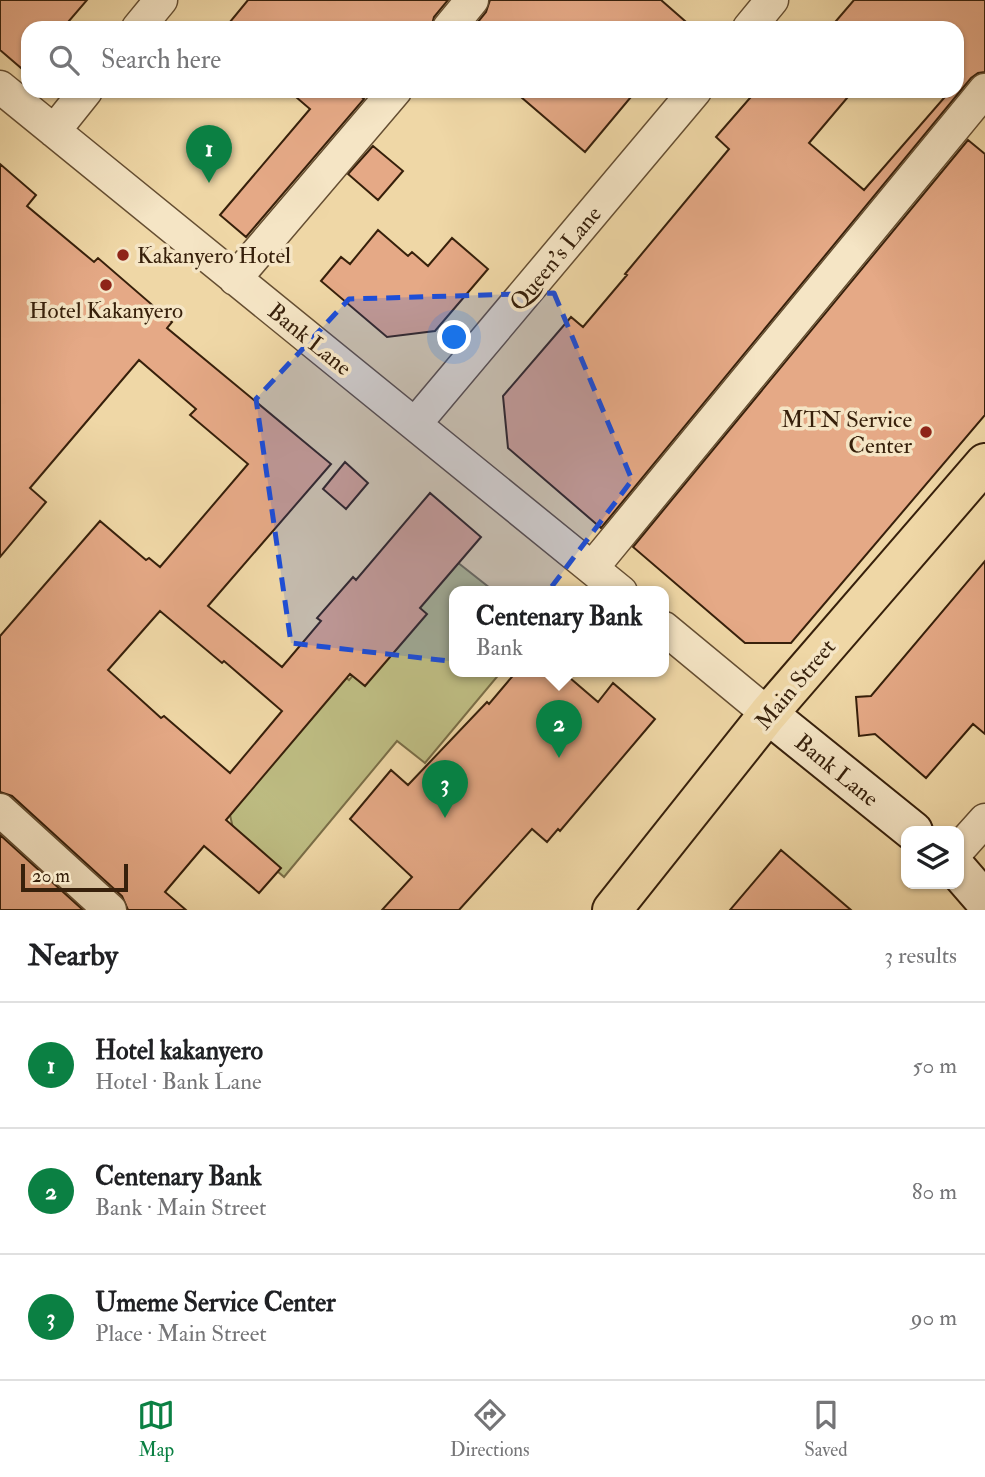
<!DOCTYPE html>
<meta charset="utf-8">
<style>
:root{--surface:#fff;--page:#f6f6f6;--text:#202124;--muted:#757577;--line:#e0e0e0;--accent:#0b8043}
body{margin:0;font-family:"IM FELL Double Pica",serif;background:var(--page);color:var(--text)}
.controls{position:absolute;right:21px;bottom:21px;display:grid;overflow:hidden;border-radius:14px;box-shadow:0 2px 5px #0004}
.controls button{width:63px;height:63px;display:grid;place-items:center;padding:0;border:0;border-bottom:2px solid var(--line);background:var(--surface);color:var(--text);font:35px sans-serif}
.scale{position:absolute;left:21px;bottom:18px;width:107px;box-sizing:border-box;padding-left:7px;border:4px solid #37200b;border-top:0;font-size:19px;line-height:24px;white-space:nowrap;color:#37200b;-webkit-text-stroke:5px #f5e5c5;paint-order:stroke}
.you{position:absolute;left:455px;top:338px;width:24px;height:24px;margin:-18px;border:5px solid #fff;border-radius:50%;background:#1a73e8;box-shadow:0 0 0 10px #1a73e833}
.badge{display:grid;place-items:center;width:46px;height:46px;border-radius:50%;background:var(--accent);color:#fff;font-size:23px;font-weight:700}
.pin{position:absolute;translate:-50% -58px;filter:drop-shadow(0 2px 4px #0008)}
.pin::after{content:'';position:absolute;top:37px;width:24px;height:21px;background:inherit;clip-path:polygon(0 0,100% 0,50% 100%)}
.popup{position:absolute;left:449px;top:586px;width:220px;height:91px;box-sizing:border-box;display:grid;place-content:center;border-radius:14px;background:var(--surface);filter:drop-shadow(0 2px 5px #0005);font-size:23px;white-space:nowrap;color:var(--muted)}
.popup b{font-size:26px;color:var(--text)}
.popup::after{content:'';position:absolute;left:50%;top:100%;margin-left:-14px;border:14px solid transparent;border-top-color:var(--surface)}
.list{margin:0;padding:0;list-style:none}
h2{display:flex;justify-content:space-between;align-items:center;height:91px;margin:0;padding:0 28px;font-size:30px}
h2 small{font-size:23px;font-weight:400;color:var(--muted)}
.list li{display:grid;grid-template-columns:46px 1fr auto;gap:21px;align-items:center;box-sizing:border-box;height:126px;padding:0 28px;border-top:2px solid var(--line)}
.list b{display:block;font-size:26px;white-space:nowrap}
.list p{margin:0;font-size:23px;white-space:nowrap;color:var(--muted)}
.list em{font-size:23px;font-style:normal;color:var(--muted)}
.icon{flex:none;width:38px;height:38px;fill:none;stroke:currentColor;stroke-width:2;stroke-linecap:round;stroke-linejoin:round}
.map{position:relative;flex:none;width:985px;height:910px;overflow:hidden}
.search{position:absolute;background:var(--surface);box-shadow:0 2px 5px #0004;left:21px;right:21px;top:21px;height:77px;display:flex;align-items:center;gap:18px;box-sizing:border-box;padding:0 24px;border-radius:21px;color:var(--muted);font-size:26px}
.sheet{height:469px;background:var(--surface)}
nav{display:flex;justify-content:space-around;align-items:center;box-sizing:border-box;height:98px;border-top:2px solid var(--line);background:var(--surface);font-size:19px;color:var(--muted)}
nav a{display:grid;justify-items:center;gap:4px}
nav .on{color:var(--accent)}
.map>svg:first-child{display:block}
</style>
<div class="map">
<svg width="985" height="910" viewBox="0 0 985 910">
<rect width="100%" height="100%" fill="#efd7a6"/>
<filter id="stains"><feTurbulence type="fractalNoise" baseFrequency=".00286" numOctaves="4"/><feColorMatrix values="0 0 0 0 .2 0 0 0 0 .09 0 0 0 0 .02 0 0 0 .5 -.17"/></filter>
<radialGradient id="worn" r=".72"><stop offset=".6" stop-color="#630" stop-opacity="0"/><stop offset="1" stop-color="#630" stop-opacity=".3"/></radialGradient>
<path fill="#bebd83" stroke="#7a6e47" stroke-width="2" d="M452,558l43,34h-41v80h47l-76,91 -28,-22 -113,136 -50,-44 -6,-27 110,-135 11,9z"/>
<path fill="#e5a986" stroke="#37200b" stroke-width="2" fill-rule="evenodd" d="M0,0h87l-24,28h-35v46l-28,-24z
M248,0h200l-14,17 -3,11h-206z
M490,0h171l32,28h-220l13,-16z
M854,0h131v72l-7,1 -7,5 -370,450 -93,-80 -5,-52 68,-79 12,10 44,-52 -2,-1 104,-125 -13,-12 40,-46h97l-44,52 55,47 86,-99h7v-63h-127z
M289,91h65l10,8 -118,138 -26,-22 90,-106z
M514,91h122l-51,61z
M968,140l17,14v261l-194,228h-46l-112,-96z
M373,146l30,25 -25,29 -30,-26z
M0,164l36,31 -9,11 67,56 4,-4 74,64 -5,6 164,136 -123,142 74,61 39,-46 -4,-3 36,-41 3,3 74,-87 51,44 -61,71 7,6 -62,72 -15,-12 -124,146 55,48 -22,25 -55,-47 -39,46 21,18h-58l-6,-14 -110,-100 -12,-4v-156l100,-115 46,39 3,-2 11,9 88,-103 -58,-49 6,-6 -57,-49 -109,128 16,14 -46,55zM160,611l62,52 2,-2 58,50 -52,62 -66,-57 -3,2 -53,-48z
M378,230l30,26 4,-4 16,14 24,-28 36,31 -53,62 -48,6 -66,-56 20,-24 9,7z
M345,462l23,21 -22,26 -23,-20z
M985,561v173l-12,-10 -47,54 -51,-44 -16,2 -3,-39 15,-1z
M516,672h47l35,30 15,-19 42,36 -95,112 -2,-2 -11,13 -15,-13 -73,81h-77l30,-33 -62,-58 41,-49 17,15 79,-83 2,2z
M0,835l83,75h-83z
M781,850l70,60h-121z"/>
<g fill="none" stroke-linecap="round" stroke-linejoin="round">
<defs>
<path id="street" d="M138,28l23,-28
M449,28l23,-28
M749,28l23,-28
M0,87l621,505
M54,131l32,-40
M235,279l160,-188
M415,424l280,-333
M592,568l393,-478
M664,628l104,86
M0,810l110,100
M959,849l26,-29"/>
<path id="secondary" d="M768,714l145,117
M959,871l26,30"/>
<path id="primary" d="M612,910l156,-196 217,-251"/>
</defs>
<use href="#street" stroke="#654e32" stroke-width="35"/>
<use href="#secondary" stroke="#37200b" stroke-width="42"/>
<use href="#primary" stroke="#37200b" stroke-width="42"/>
<use href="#street" stroke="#f5e5c5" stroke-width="32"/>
<use href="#secondary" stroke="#f5e5c5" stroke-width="38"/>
<use href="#primary" stroke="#efd7a6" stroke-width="38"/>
</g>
<path fill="#1d4ed8" fill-opacity="0.2" stroke="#1d4ed8" stroke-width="5" stroke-dasharray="14 9" stroke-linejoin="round" d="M554,293l78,187 -140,186 -201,-23 -35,-244 93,-100z"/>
<g fill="#8f2418" stroke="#f5e5c5" stroke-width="2.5">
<circle cx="123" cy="255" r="7"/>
<circle cx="106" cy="285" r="7"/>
<circle cx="926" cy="432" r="7"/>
</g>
<g text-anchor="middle" stroke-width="7" stroke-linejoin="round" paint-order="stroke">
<g font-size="23" fill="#37200b" stroke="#f5e5c5" text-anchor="start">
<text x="137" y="263">Kakanyero Hotel</text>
<text x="106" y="318" text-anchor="middle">Hotel Kakanyero</text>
<text x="912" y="427" text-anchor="end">MTN Service<tspan x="912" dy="26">Center</tspan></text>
</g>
<g font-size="23" fill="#37200b" stroke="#f5e5c5">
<text transform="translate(555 258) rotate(-50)" y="8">Queen's Lane</text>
<text transform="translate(310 339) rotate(39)" y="8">Bank Lane</text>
<text transform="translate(795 684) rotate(-50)" y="8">Main Street</text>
<text transform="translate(837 770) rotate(39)" y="8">Bank Lane</text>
</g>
</g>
<rect width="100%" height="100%" filter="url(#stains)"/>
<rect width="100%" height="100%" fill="url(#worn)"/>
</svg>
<div class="controls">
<button><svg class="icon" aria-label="layers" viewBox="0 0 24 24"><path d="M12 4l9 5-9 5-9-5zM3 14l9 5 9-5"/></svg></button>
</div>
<div class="scale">20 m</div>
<div class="you"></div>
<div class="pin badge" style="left:209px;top:183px">1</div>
<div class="pin badge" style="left:559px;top:758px">2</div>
<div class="popup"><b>Centenary Bank</b>Bank</div>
<div class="pin badge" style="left:445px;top:818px">3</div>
<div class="search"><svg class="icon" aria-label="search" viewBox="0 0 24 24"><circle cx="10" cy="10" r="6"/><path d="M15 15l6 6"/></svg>Search here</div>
</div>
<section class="sheet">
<h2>Nearby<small>3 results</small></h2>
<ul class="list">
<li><span class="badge">1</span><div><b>Hotel kakanyero</b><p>Hotel · Bank Lane</p></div><em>50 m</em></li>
<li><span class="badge">2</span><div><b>Centenary Bank</b><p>Bank · Main Street</p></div><em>80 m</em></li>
<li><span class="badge">3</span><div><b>Umeme Service Center</b><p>Place · Main Street</p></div><em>90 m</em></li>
</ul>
</section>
<nav>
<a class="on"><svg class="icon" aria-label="map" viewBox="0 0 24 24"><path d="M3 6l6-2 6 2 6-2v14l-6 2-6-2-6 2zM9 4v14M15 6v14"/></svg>Map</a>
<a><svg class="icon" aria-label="directions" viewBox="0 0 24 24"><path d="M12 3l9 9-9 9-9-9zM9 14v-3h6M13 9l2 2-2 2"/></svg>Directions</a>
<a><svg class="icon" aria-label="saved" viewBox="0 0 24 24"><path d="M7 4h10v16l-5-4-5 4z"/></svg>Saved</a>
</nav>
